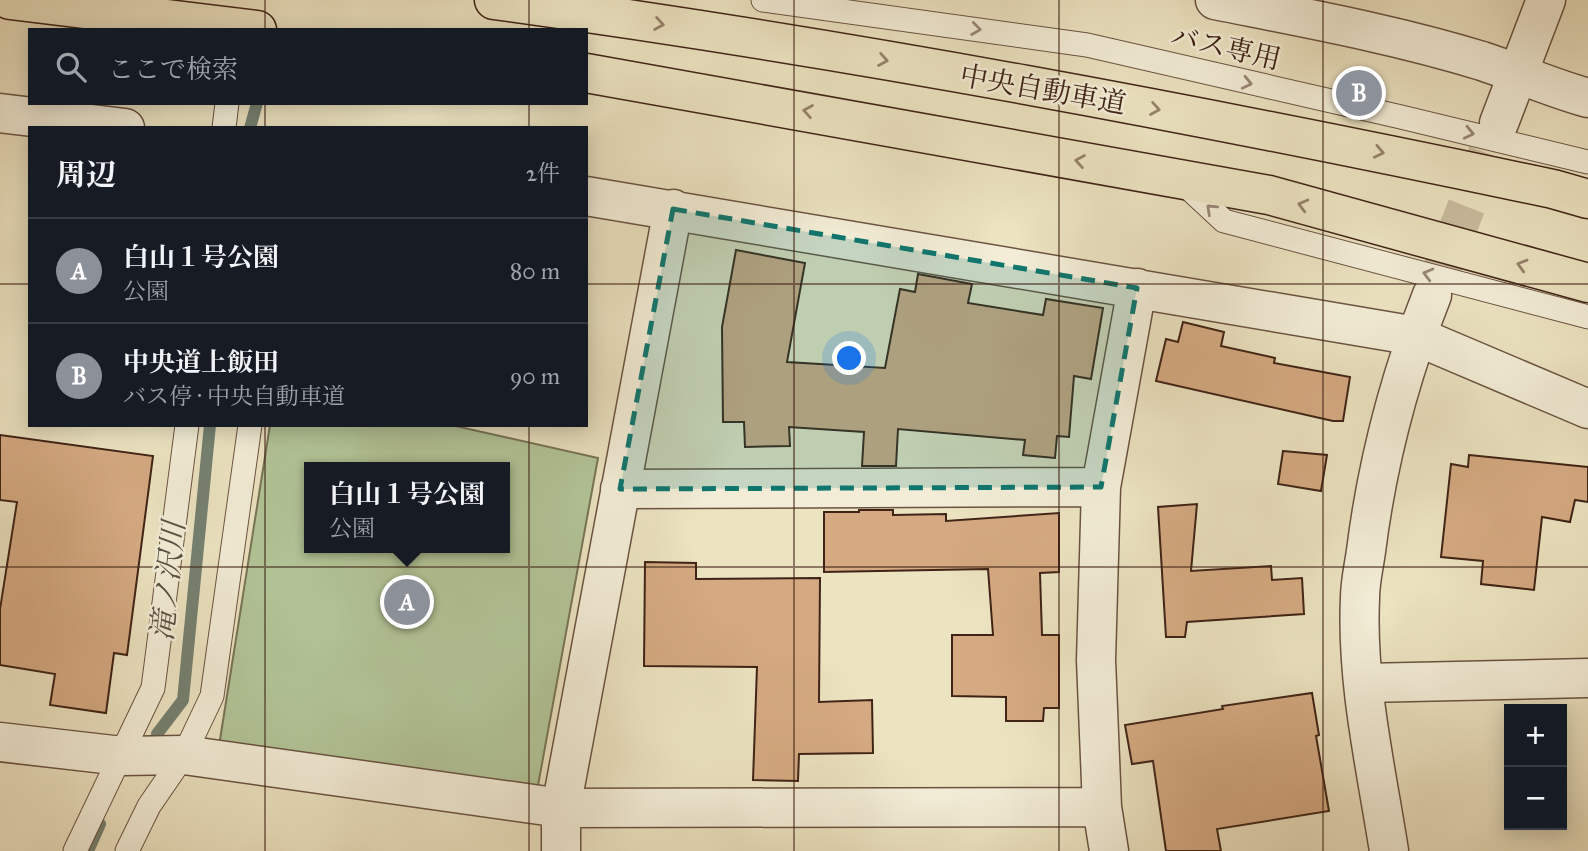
<!DOCTYPE html>
<html lang="ja">
<meta charset="utf-8">
<style>
:root{--surface:#171b24;--page:#242831;--text:#f1f3f6;--muted:#9ea1a6;--line:#363941;--accent:#8c9099}
body{margin:0;font-family:"IM FELL Great Primer","Noto Serif JP",serif;background:var(--page);color:var(--text)}
.controls{position:absolute;right:21px;bottom:21px;display:grid;overflow:hidden;border-radius:0px;box-shadow:0 4px 18px #0003}
.controls button{width:63px;height:63px;display:grid;place-items:center;padding:0;border:0;border-bottom:2px solid var(--line);background:var(--surface);color:var(--text);font:35px sans-serif}
.you{position:absolute;left:850px;top:359px;width:24px;height:24px;margin:-18px;border:5px solid #fff;border-radius:50%;background:#1a73e8;box-shadow:0 0 0 10px #1a73e833}
.badge{display:grid;place-items:center;width:46px;height:46px;border-radius:50%;background:var(--accent);color:#fff;font-size:23px;font-weight:700}
.pin{position:absolute;translate:-50% -50%;border:4px solid #fff;box-shadow:0 2px 7px #0006}
.popup{position:absolute;left:304px;top:462px;width:206px;height:91px;box-sizing:border-box;display:grid;place-content:center;border-radius:0px;background:var(--surface);filter:drop-shadow(0 2px 5px #0005);font-size:23px;white-space:nowrap;color:var(--muted)}
.popup b{font-size:26px;color:var(--text)}
.popup::after{content:'';position:absolute;left:50%;top:100%;margin-left:-14px;border:14px solid transparent;border-top-color:var(--surface)}
.list{margin:0;padding:0;list-style:none}
h2{display:flex;justify-content:space-between;align-items:center;height:91px;margin:0;padding:0 28px;font-size:30px}
h2 small{font-size:23px;font-weight:400;color:var(--muted)}
.list li{display:grid;grid-template-columns:46px 1fr auto;gap:21px;align-items:center;box-sizing:border-box;height:105px;padding:0 28px;border-top:2px solid var(--line)}
.list b{display:block;font-size:26px;white-space:nowrap}
.list p{margin:0;font-size:23px;white-space:nowrap;color:var(--muted)}
.list em{font-size:23px;font-style:normal;color:var(--muted)}
.icon{flex:none;width:38px;height:38px;fill:none;stroke:currentColor;stroke-width:2;stroke-linecap:round;stroke-linejoin:round}
.map{position:relative;flex:none;width:1588px;height:851px;overflow:hidden}
.search{position:absolute;background:var(--surface);box-shadow:0 4px 18px #0003;left:28px;top:28px;width:560px;height:77px;display:flex;align-items:center;gap:18px;box-sizing:border-box;padding:0 24px;border-radius:0px;color:var(--muted);font-size:26px}
.panel{position:absolute;background:var(--surface);box-shadow:0 4px 18px #0003;left:28px;top:126px;width:560px;height:301px;border-radius:0px}
.map>svg:first-child{display:block}
</style>
<div class="map">
<svg width="1588" height="851" viewBox="0 0 1588 851">
<rect width="100%" height="100%" fill="#ece3c1"/>
<filter id="stains"><feTurbulence type="fractalNoise" baseFrequency=".00286" numOctaves="4"/><feColorMatrix values="0 0 0 0 .2 0 0 0 0 .09 0 0 0 0 .02 0 0 0 .5 -.17"/></filter>
<radialGradient id="worn" r=".72"><stop offset=".6" stop-color="#630" stop-opacity="0"/><stop offset="1" stop-color="#630" stop-opacity=".3"/></radialGradient>
<path fill="#b2c598" stroke="#787457" stroke-width="2" fill-rule="evenodd" d="M270,425h181l147,33 -61,333 -318,-45zM309,467h196v81h-196z"/>
<g fill="none" stroke-linecap="round" stroke-linejoin="round">
<path stroke="#758171" stroke-width="12" d="M250,128l7,-25
M157,734l26,-34 27,-275
M88,851l12,-27"/>
</g>
<path fill="#d5aa82" stroke="#3f2316" stroke-width="2" d="M736,250l69,13 -18,99 98,6 15,-79 15,3 3,-18 54,10 -4,19 75,12 3,-16 57,9 -12,71 -17,-3 -5,61 -12,-1 -2,22 -32,-3 2,-15 -127,-11 -2,37h-34l2,-34 -75,-5 1,19 -45,1 -1,-25h-21l-1,-95z
M1183,322l41,10 -3,14 54,12 -1,5 76,14 -7,44h-10l-177,-40 10,-42 12,3z
M0,435l153,21 -26,199 -13,-2 -8,60 -56,-8 5,-31 -55,-9v-56l17,-107 -17,-2z
M1283,451l44,4 -6,36 -43,-7z
M1469,455l119,12v35l-13,-2 -5,22 -28,-5 -8,73 -53,-6 2,-23 -42,-4 10,-93 17,3z
M1197,504l-6,67 80,-5 1,14 30,-2 2,36 -117,8 -2,15h-19l-8,-130z
M859,510h34v5l53,-1v7l113,-8v59l-19,1 2,62h17v73h-15l-1,13h-37v-24l-54,-1v-61h41l-5,-66 -164,3v-60h35z
M645,562l51,1v16l124,-1 -1,124 53,-2 1,53 -74,1 -1,27 -45,-1 4,-113 -113,-1z
M1312,693l7,42 -3,1 13,75 -112,18 4,22h-55l-13,-90 -21,3 -7,-39 98,-16 -1,-3z"/>
<g fill="none" stroke-linecap="round" stroke-linejoin="round">
<path stroke="#c9bd9f" stroke-width="38" stroke-dasharray="38 19" stroke-linecap="butt" d="M1432,295l67,-172"/>
<defs>
<path id="service" d="M763,0l324,45 314,72 187,45
M224,128l3,-25
M1182,182l42,39 364,96
M75,851l78,-163 34,-263
M127,851l22,-45 35,-51 28,-59 38,-271"/>
<path id="minor" d="M1215,0c90,18 179,34 267,61 36,12 70,27 106,37
M0,113l125,15
M586,196l830,140 172,73
M620,489l481,-2
M1364,683l224,-5
M0,742l122,14 62,-1 377,53 541,-1
M561,851v-43l112,-599
M1109,851l-7,-44 -6,-147 5,-173 36,-199"/>
<path id="tertiary" d="M1499,123l47,-123
M1389,851c-13,-83 -33,-169 -29,-253 0,-16 4,-32 6,-47 11,-87 34,-175 66,-256"/>
<path id="motorway" d="M10,0l247,30
M494,0c355,48 708,115 1059,189l35,10
M586,73l683,122 319,88"/>
</defs>
<use href="#service" stroke="#6a5341" stroke-width="25"/>
<use href="#minor" stroke="#6a5341" stroke-width="41"/>
<use href="#tertiary" stroke="#6a5341" stroke-width="41"/>
<use href="#motorway" stroke="#3f2316" stroke-width="41"/>
<use href="#service" stroke="#f3edd7" stroke-width="23"/>
<use href="#minor" stroke="#f3edd7" stroke-width="38"/>
<use href="#tertiary" stroke="#f3edd7" stroke-width="38"/>
<use href="#motorway" stroke="#ece3c1" stroke-width="38"/>
</g>
<defs><path id="oneway-chevron" d="M-2-3.5L2.5 0L-2 3.5" fill="none" stroke-width="1.6" stroke-linecap="round" stroke-linejoin="round" transform="scale(1.75)"/></defs>
<g stroke="#96836c">
<use href="#oneway-chevron" transform="translate(659 24) rotate(9)"/>
<use href="#oneway-chevron" transform="translate(883 60) rotate(10)"/>
<use href="#oneway-chevron" transform="translate(1155 109) rotate(10)"/>
<use href="#oneway-chevron" transform="translate(808 111) rotate(-170)"/>
<use href="#oneway-chevron" transform="translate(1379 152) rotate(12)"/>
<use href="#oneway-chevron" transform="translate(1080 161) rotate(-170)"/>
<use href="#oneway-chevron" transform="translate(1303 205) rotate(-165)"/>
<use href="#oneway-chevron" transform="translate(1522 265) rotate(-164)"/>
</g>
<g stroke="#998876">
<use href="#oneway-chevron" transform="translate(976 29) rotate(8)"/>
<use href="#oneway-chevron" transform="translate(1247 83) rotate(13)"/>
<use href="#oneway-chevron" transform="translate(1469 133) rotate(13)"/>
<use href="#oneway-chevron" transform="translate(1211 209) rotate(-137)"/>
<use href="#oneway-chevron" transform="translate(1428 274) rotate(-165)"/>
</g>
<path fill="#0f766e" fill-opacity="0.2" stroke="#0f766e" stroke-width="5" stroke-dasharray="14 9" stroke-linejoin="round" d="M673,209l464,79 -36,199 -481,2z"/>
<path fill="none" stroke="#3f2316" stroke-width="2" stroke-opacity="0.55" d="M265,0v30M529,0v30M794,0v851M1059,0v851M1323,0v851M265,103v25M529,103v25M0,284h30M586,284h1002M265,425v426M529,425v426M0,567h1588"/>
<g text-anchor="middle" stroke-width="5" stroke-linejoin="round" paint-order="stroke">
<g font-size="28" fill="#3f2316" stroke="#f3edd7">
<text transform="translate(1226 47) rotate(13)" y="10">バス専用</text>
<text transform="translate(1043 89) rotate(10)" y="10">中央自動車道</text>
</g>
<g font-size="30" font-style="italic" fill="#5a5244" stroke="#f3edd7">
<text transform="translate(168 581) rotate(-84)" y="10">滝ノ沢川</text>
</g>
</g>
<rect width="100%" height="100%" filter="url(#stains)"/>
<rect width="100%" height="100%" fill="url(#worn)"/>
</svg>
<div class="controls">
<button>+</button>
<button>−</button>
</div>
<div class="you"></div>
<div class="pin badge" style="left:407px;top:602px">A</div>
<div class="popup"><b>白山１号公園</b>公園</div>
<div class="pin badge" style="left:1359px;top:93px">B</div>
<div class="search"><svg class="icon" aria-label="search" viewBox="0 0 24 24"><circle cx="10" cy="10" r="6"/><path d="M15 15l6 6"/></svg>ここで検索</div>
<section class="panel">
<h2>周辺<small>2件</small></h2>
<ul class="list">
<li><span class="badge">A</span><div><b>白山１号公園</b><p>公園</p></div><em>80 m</em></li>
<li><span class="badge">B</span><div><b>中央道上飯田</b><p>バス停 · 中央自動車道</p></div><em>90 m</em></li>
</ul>
</section>
</div>
